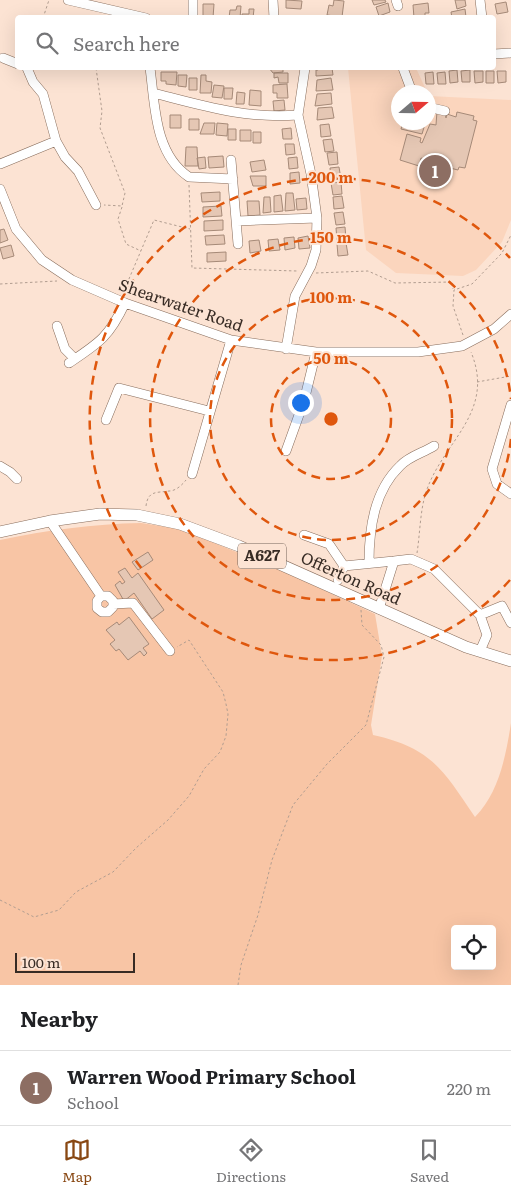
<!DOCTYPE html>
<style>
:root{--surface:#fff;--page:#f2f2f2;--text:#202124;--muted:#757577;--line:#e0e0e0;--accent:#894813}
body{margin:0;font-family:Literata,serif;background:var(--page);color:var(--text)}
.controls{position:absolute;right:15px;bottom:15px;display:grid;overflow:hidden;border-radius:5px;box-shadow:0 5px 20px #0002}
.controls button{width:45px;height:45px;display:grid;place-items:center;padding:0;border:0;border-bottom:1px solid var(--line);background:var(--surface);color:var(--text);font:25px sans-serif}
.compass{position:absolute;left:391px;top:85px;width:45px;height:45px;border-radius:50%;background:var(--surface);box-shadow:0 5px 20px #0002;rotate:70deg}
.scale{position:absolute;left:15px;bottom:12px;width:120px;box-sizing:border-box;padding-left:5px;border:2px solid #372b24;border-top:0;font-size:14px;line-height:18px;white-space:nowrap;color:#372b24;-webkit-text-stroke:4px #fce3d3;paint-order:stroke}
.you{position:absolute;left:300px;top:402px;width:18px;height:18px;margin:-12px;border:4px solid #fff;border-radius:50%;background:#1a73e8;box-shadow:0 0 0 8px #1a73e833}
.badge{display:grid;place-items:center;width:32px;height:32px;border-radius:50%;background:var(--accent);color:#fff;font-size:16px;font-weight:700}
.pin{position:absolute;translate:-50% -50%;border:2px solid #fff;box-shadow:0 1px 5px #0006}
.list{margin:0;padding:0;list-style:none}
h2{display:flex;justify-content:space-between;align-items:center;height:65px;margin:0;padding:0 20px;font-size:21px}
h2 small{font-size:16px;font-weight:400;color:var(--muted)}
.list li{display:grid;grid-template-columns:32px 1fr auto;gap:15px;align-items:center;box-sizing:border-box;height:75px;padding:0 20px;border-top:1px solid var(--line)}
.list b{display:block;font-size:19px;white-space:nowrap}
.list p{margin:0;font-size:16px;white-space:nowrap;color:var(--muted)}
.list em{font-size:16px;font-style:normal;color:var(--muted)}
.icon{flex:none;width:28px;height:28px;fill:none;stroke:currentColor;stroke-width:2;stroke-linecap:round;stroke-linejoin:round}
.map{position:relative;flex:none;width:511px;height:985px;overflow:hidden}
.search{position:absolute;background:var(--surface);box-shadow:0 5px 20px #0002;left:15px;right:15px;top:15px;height:55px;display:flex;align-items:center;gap:12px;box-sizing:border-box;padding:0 18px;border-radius:5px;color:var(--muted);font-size:19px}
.sheet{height:140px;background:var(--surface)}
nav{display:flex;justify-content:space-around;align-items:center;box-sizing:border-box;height:70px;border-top:1px solid var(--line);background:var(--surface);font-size:14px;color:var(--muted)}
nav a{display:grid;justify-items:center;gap:2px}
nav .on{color:var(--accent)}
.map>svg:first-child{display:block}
</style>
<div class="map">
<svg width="511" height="985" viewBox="0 0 511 985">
<rect width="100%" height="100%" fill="#fce3d3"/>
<path fill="#fbd5bd" d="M348,68h68l11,24h-29v30h30l1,-26 82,4v120l-9,22 -26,28 -13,6 -67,-3 -30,-23z"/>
<path fill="#f8c5a5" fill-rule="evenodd" d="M141,523l39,6 105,43 90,42 7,42 -11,69 2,10c59,13 70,35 102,82 24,-24 31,-62 36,-94v262h-511v-445c47,-10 93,-16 141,-17zM455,929h37v37h-37z"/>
<path fill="#e5c7b4" stroke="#a68a78" d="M286,0l16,1 -1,8 -15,-1z
M334,0l10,1 -2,16 -15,-2 2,-10 4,1z
M372,0h13l1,2 -12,3z
M455,0h10l1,6 -9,3z
M506,2l2,10 -11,2 -2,-10z
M388,3l2,9 -11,4 -3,-9z
M428,3l1,10h-4v5h-11l-1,-13z
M203,4h11l-1,14h-10z
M237,6h4l-1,12h-11l1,-8h6z
M249,9h5l-1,9h-11v-4h7z
M465,9l1,8 -14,1 -1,-6z
M269,68h14v4l-10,1z
M318,68h14l1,7 -17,1v-6h2z
M457,70l1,12 -8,1 -1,-12z
M470,70v12h-8l-1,-11z
M474,71h9v11l-8,1z
M486,71h8v12h-8z
M497,71h9v11l-8,1z
M161,72h16l-1,13 -10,-1v-3h-5z
M433,72l1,12h-8l-1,-11z
M445,72l1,12h-8l-1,-11z
M274,73h14v10h-9l-1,-6 -4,1z
M178,75h9l-1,12 -8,-1z
M201,75h5v6l6,1 -1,11h-11z
M189,78h8v12h-8z
M331,78l2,12 -17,1 1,-11z
M287,84l1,14h-11v-5h-4v-8z
M214,85l10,1 -2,12 -10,-1z
M224,88h9l-1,11h-8z
M250,90l11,1v15l-12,-1z
M237,92l8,1 -1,11h-8z
M331,93l1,11 -17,2 2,-12z
M284,100l1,10 -11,1 -1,-10z
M332,107l2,11 -17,2 1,-12z
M437,111l8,3 1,4 1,-4 9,3 1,-5 17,4 -1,4 4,1 -12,47 -6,-1 -1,3 -12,-3 -1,4 -13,-3 2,-6 -13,-4 -2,8 -19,-6 7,-26 14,4 -1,4 2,1 8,-19 6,1z
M170,115h11v13h-11z
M189,119h10v11h-10z
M403,122l22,2 -3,10 -21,-5z
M204,123h11l-1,11h-14z
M217,123l11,1 -1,12 -11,-1z
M329,124l2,12 -10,1 -1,-12z
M291,128l1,11h-9l-1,-10z
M228,129h8v11h-8z
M240,130h11v11h-11z
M253,132h8v11h-8z
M332,139l2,12 -9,1 -2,-12z
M285,144h9l1,10 -9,1z
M186,147h11l1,19h-13z
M337,152l1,12 -9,1 -2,-12z
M223,156l1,11 -15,1 -1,-11z
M205,157l1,11 -7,1 -2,-11z
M297,157l1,11 -9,1 -1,-11z
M264,160l2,10 -14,2 -2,-10z
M339,167l2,12 -10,1 -1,-12z
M299,172l1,11 -10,1v-11z
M250,176h16v10h-13z
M341,182l1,12 -9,1 -2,-12z
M220,192v9l-18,1 -1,-9z
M286,193h7l2,17 -10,1z
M281,195l2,16 -9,1v-16z
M342,196l2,12 -10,1 -1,-12z
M264,197h6l1,15 -8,1z
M306,198l1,11 -10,1 -1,-11z
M247,201h12l1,14 -12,1z
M221,206l1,10 -19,1v-10z
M343,212l2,12 -9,1 -2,-12z
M223,220v10l-19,1v-10z
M345,227l1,12 -9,1 -1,-12z
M4,229l4,11 -8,3v-13z
M224,235l1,9 -19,1 -1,-9z
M308,236l2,12 -11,1 -1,-11z
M294,237l1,11 -10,2 -1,-12z
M278,239l2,11 -11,1 -1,-11z
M259,240l2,11 -11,2 -1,-12z
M346,243l2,12 -10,1 -1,-12z
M11,245l3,11 -11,3 -3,-11z
M226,252v9l-19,1v-9z
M148,552l5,8 -15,10 -6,-8z
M125,568l7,10 6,-5 26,37 -12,9 -18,-26 -10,8 -9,-16 5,-4 2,3 3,-2 -7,-10z
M129,617l20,27 -6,4 4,5 -3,3 -4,-5 -12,9 -9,-11 -3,2 -6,-7 5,-4 -9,-10 11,-8 2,3z"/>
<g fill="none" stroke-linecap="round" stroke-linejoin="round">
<defs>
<path id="minor" d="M68,0l78,18
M273,0l1,18
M396,0l2,6
M480,0l2,18
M193,18v-18
M494,54l17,-1
M3,58l15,6
M27,68l6,14 10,12 13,47
M150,68c5,36 4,86 39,109l44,2
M403,68l9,24
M153,93c51,13 92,26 145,22
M428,107l17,4
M231,160l7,84
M0,164l56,-23 9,16 13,14 18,34
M0,189l16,40 26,31 30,20 53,23 106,37 85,12h102l44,-6 32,-17 17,-15
M237,221l80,-3
M57,326l8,23 10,10
M286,349l9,-53 16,-30 5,-16 1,-32 -6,-44 -13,-59 7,-47
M69,363c30,-20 40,-26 56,-60
M511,405l-19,64 5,15 14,10
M106,420l13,-32 90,23
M286,451l18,-50 12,-49
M0,466l10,6 7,7
M192,474l39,-134
M50,521l51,75h7l5,5v6l-5,5h-6l-5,-4v-7l4,-5
M304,535l25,9 15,22
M369,563c0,-34 5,-72 31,-97 9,-10 23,-13 34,-20
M338,580l6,-14 50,-5
M113,604l20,-1 37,48
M379,609l15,-48 17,-2 23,10 46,46 7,20 -7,16
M480,615l22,-9 9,17"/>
<path id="major" d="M0,532l50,-11 50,-7 37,1 43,9 59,22 227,101 45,14"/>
</defs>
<use href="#minor" stroke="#886d5c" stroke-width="10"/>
<use href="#major" stroke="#886d5c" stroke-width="12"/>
<path stroke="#b19d90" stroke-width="1" stroke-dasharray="2.5 2.5" stroke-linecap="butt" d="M43,18l6,-18
M96,68l6,43 -2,17 25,65 -3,13 -18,-1
M189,185l3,83 105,3
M122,207l-4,12 8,25 15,7
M316,273l52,-2 27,12 57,-1 1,7
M0,284l57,-3
M123,293l31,-73 36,9
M463,335l-10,-29 1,-16 18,-6 30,-31 9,-18
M477,382l34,-6
M146,506c2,-16 11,-13 23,-15 7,0 13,-6 17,-11
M417,553c3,-19 3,-42 9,-61 17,-51 70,-79 45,-140
M321,571l13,-3
M0,900l34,17 25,-7 17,-18 37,-20 23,-24 32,-28 21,-24 15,-27 16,-17 6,-16 2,-22 -2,-10 -3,-12 -34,-52 -12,7
M238,985l3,-20 17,-50 14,-55 21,-55 34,-41 39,-39 18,-68 -3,-12 -19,-20 -1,-15"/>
<use href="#minor" stroke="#fff" stroke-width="9"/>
<use href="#major" stroke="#fff" stroke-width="11"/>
</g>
<g fill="none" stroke="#df570d" stroke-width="2.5" stroke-dasharray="9 6">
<circle cx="331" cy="419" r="60"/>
<circle cx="331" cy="419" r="121"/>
<path d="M511 439A181 181 0 1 1 511 399"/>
<path d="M510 580A241 241 0 1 1 510 258"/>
</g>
<g text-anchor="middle" stroke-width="4" stroke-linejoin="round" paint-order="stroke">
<rect fill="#fce3d3" stroke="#726258" stroke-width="1" x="238" y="543.5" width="48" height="25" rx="4"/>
<g font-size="15" font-weight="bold" fill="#372b24">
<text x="262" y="561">A627</text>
</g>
<g font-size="16" fill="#372b24" stroke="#fce3d3">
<text transform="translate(181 305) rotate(19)" y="6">Shearwater Road</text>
<text transform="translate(351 578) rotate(24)" y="6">Offerton Road</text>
</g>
</g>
<circle cx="331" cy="419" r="8" fill="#df570d" stroke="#fce3d3" stroke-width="2.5"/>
<g font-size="15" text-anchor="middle" font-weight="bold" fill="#df570d" stroke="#fce3d3" stroke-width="4" stroke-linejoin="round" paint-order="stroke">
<text x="331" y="183">200 m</text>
<text x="331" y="243">150 m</text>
<text x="331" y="303">100 m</text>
<text x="331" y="364">50 m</text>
</g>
</svg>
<div class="controls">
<button><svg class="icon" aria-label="locate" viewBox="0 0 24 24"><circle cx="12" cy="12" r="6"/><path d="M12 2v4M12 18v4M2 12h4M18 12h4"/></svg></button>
</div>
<svg class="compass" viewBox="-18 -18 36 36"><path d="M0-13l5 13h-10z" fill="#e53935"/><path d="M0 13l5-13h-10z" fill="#757577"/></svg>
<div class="scale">100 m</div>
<div class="you"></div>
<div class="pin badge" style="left:435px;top:171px;background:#8d6e63">1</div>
<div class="search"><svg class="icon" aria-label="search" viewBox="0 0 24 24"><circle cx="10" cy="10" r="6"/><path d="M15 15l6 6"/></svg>Search here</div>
</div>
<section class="sheet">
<h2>Nearby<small></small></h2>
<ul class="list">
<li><span class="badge" style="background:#8d6e63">1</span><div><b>Warren Wood Primary School</b><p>School</p></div><em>220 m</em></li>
</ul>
</section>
<nav>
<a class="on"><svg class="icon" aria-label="map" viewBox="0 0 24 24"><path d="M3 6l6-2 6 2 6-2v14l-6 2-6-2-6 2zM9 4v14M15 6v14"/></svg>Map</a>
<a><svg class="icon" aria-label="directions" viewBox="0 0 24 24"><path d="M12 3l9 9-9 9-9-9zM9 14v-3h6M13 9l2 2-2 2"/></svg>Directions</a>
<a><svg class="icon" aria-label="saved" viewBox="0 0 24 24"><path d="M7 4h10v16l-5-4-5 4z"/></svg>Saved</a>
</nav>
